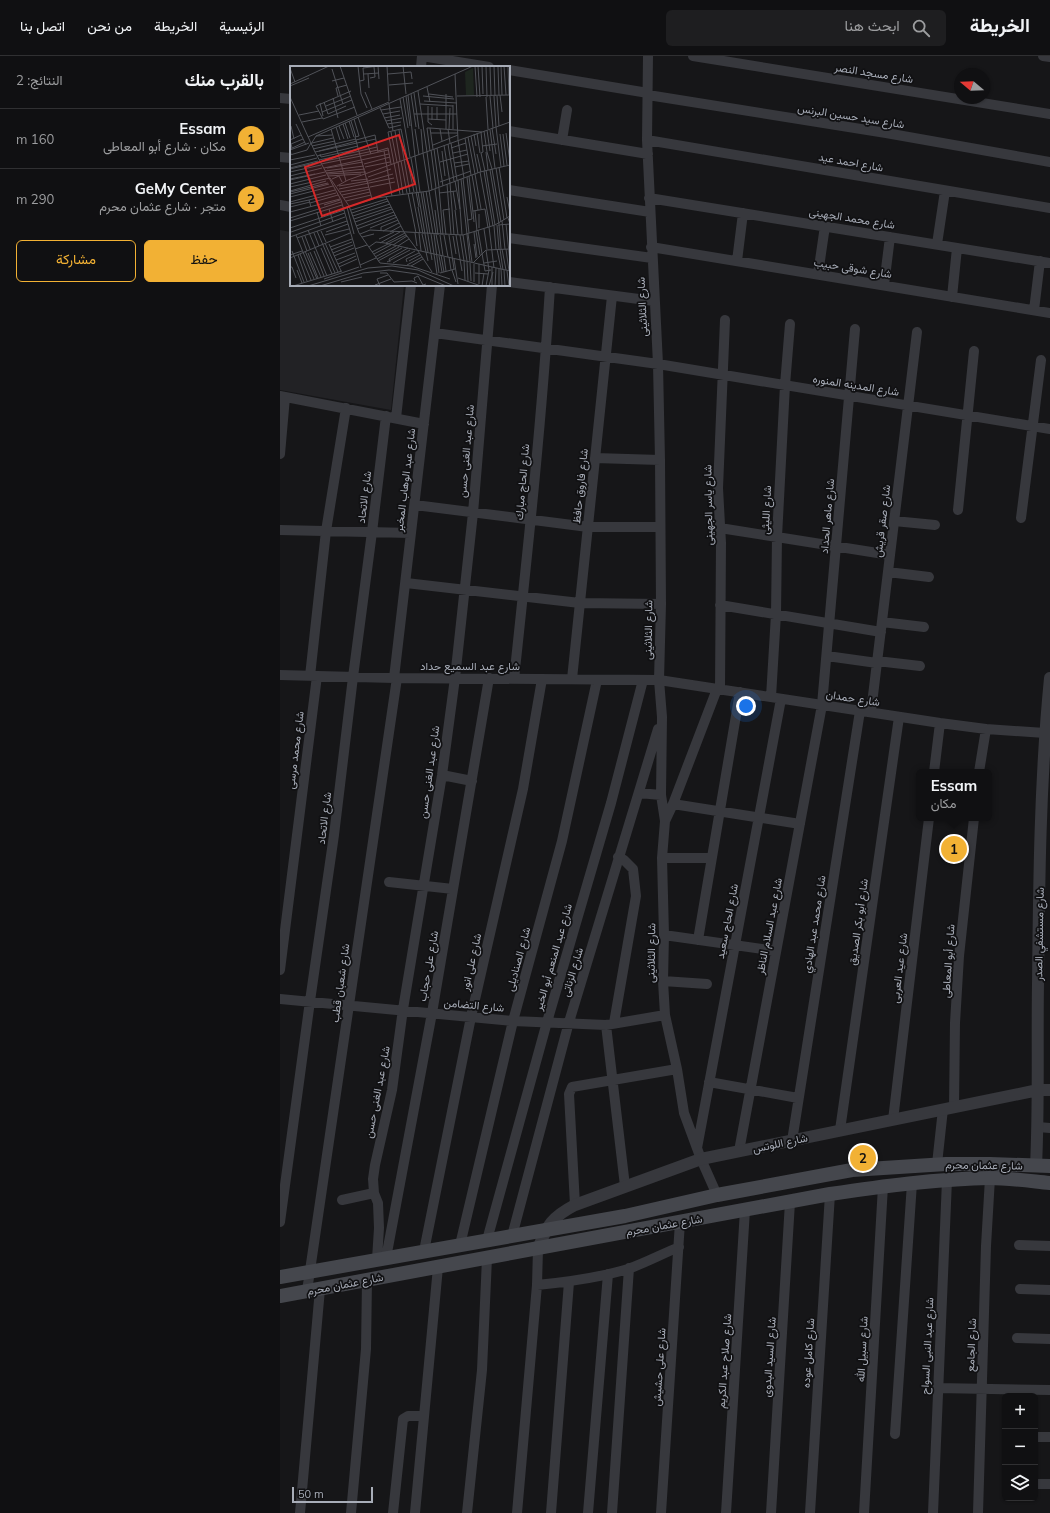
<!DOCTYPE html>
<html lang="ar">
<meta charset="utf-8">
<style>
:root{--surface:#101012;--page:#1e1e20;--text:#f1f3f6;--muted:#9c9d9f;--line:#303032;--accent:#f2b134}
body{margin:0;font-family:Mulish,Vazirmatn,sans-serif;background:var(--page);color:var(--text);direction:rtl}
.controls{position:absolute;right:12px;bottom:12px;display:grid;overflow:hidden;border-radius:6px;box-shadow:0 1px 3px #0004}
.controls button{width:36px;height:36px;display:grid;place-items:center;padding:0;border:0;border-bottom:1px solid var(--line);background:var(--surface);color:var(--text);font:20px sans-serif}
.compass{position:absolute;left:674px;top:12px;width:36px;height:36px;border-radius:50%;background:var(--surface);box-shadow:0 1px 3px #0004;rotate:289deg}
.scale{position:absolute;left:12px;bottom:10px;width:81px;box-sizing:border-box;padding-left:4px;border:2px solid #a8adb8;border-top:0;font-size:11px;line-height:14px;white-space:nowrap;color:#a8adb8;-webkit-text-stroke:3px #111113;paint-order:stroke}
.you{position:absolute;left:466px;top:650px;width:14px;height:14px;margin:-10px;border:3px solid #fff;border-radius:50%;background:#1a73e8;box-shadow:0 0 0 6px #1a73e833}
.badge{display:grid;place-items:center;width:26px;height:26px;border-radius:50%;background:var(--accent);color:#111;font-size:13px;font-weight:700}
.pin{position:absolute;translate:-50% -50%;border:2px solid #fff;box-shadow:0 1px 4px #0006}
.popup{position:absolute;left:636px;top:713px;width:76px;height:52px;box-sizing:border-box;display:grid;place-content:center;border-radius:6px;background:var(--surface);filter:drop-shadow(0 1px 3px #0005);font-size:13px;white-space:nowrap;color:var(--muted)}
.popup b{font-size:15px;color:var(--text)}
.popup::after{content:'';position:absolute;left:50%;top:100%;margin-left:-8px;border:8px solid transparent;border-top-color:var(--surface)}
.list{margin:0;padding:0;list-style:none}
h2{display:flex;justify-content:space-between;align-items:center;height:52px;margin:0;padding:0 16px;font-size:17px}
h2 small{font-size:13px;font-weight:400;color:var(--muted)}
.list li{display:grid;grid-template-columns:26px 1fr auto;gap:12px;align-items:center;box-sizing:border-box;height:60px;padding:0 16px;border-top:1px solid var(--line)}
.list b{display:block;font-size:15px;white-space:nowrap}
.list p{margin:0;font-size:13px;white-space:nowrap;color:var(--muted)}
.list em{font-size:13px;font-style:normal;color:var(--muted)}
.actions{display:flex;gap:8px;padding:12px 16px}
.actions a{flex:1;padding:9px 0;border:1px solid var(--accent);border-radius:6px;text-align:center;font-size:14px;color:var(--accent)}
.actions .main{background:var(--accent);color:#111}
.icon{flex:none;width:22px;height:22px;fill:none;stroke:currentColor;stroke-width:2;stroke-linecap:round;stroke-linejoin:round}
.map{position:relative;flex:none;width:770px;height:1457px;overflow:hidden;direction:ltr}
header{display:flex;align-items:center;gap:24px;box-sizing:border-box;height:56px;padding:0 20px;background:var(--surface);border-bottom:1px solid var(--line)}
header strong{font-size:19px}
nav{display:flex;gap:22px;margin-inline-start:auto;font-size:14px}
.search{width:280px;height:36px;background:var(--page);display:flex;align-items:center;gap:10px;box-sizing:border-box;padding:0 14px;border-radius:6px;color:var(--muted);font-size:15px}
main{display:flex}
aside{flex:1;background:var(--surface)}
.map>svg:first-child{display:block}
</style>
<header>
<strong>الخريطة</strong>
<div class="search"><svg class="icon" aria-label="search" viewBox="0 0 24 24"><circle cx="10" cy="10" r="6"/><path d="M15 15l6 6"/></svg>ابحث هنا</div>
<nav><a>الرئيسية</a><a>الخريطة</a><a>من نحن</a><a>اتصل بنا</a></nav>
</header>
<main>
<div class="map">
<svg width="770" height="1457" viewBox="0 0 770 1457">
<rect width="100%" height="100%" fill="#161618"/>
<path fill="#222225" d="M0,174l11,2v53h113l-13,125 -111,-20z"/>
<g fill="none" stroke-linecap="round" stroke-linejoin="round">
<path stroke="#37383d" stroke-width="10" d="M142,0l67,11
M368,0l-1,84 11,224 2,96 1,144 -2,76 3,37 -1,78 4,26 -3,37 2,77 -1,46 2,34 12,54 7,44 17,46 16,36
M413,0l357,58
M763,0l7,1
M141,11l1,-11
M229,14l139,23
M368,39l238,38 164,29
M0,42l11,1
M229,75l139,23
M282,84l5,-30
M367,84l403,68
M0,101l11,1
M229,134l141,22
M369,142l401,65
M0,149l11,2
M229,182l143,20
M657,188l8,-53
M371,191l399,66
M457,205l6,-48
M538,218l7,-48
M229,226l145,19
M604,229l6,-48
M672,241l5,-49
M754,254l6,-49
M155,277l223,31 392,65
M0,340l144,28
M116,362l15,-133
M0,398l5,-57
M315,402l65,2
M135,449l173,22h72
M678,454l16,-159
M741,462l20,-158
M614,465l41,4
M440,472l170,27
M0,474l131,3
M608,516l41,5
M126,527l174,20 81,1
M440,549l161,27
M602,566l42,5
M547,600l50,7
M597,605l43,5
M0,619l114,3 265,2 281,43 46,6 59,4
M30,620l16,-145 20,-123
M114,622l46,-393
M234,623c14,-131 28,-261 36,-392
M292,623l40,-383
M440,633l1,-146 -3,-55 7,-168
M491,641l5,-83 1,-77 8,-152 5,-61
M591,656l46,-380
M654,716l6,-49
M699,716l7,-43
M162,719l30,6
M359,737l22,2
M393,748l127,20
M385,765l8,-17 44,-115
M382,802h49
M109,826l64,7
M384,879l112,16
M418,884l42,-248
M0,914l37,-294
M383,925l44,3
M0,943l233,22 93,4 59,-10
M334,967l22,-127 -3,-27 -9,-9 -6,-3
M326,969l19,161
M429,1026l89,16
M674,1051l1,-84 4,-67 15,-138
M613,1064l36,-302
M758,1071l12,1
M560,1074l59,-413
M512,1085l68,-430
M417,1092l84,-449
M459,1095l83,-446 33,-376
M657,1108l6,-55
M62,1144l32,-7
M295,1149l-6,-111 3,-7 105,-18
M0,1166l30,-221 24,-166 19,-158 19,-145 14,-116
M232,1180l57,-214 89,-293
M207,1184l60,-218 64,-219 32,-123
M180,1189l53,-224 49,-180 35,-161
M739,1189l31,1
M144,1195l47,-234 52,-228 19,-110
M106,1202l46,-245 57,-335
M97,1203l2,-31 -1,-25 -4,-10 -1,-14 2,-14 17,-75 11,-81 39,-234 13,-97 18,-165 19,-228
M257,1229c31,-3 61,-7 91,-16 17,-6 34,-15 51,-22
M740,1233l30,1
M27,1235l90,-613
M737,1282l33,1
M657,1332l113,2
M615,1378l17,-251
M755,1381h15
M755,1428h15
M20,1457l20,-224
M71,1457l15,-164 1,-69
M113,1457l10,-94 5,-3h15
M135,1457l23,-246
M187,1457l15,-143 5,-112
M237,1457l20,-228 1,-36
M271,1457l18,-231
M308,1457l20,-239
M332,1457l17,-245
M381,1457l19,-291
M446,1457l19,-303
M491,1457l19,-311
M530,1457l20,-319
M584,1457l19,-327
M653,1457l14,-333
M698,1457l8,-267 4,-68"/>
<path stroke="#37383d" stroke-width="12" d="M756,1110c3,-61 1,-121 2,-182 1,-102 2,-204 12,-306
M258,1193c9,-24 14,-32 37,-44l126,-46 337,-69h12"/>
<path stroke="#45474d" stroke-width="14" d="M0,1221l345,-61 92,-21 135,-25 94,-6h44l60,2
M0,1240l550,-102c53,-8 105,-15 159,-16 20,0 41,3 61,5"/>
</g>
<g text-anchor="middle" stroke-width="3.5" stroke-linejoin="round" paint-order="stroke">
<g font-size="11" fill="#a8adb8" stroke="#111113">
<text transform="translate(594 17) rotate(9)" y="4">شارع مسجد النصر</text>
<text transform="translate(571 60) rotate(9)" y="4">شارع سيد حسين البرنس</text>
<text transform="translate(571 106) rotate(10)" y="4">شارع احمد عيد</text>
<text transform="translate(572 162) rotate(9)" y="4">شارع محمد الجهينى</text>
<text transform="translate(573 212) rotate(9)" y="4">شارع شوقى حبيب</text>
<text transform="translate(362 251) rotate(-93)" y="4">شارع الثلاثينى</text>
<text transform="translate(576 329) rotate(9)" y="4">شارع المدينه المنوره</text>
<text transform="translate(186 395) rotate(-85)" y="4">شارع عبد الغنى حسن</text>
<text transform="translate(125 424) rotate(-83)" y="4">شارع عبد الوهاب المخبر</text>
<text transform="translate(242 426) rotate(-85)" y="4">شارع الحاج مبارك</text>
<text transform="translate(300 430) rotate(-84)" y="4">شارع فاروق حافظ</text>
<text transform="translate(84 441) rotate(-83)" y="4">شارع الاتحاد</text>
<text transform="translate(428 449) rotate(-91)" y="4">شارع ياسر الجهينى</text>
<text transform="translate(486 454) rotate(-87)" y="4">شارع الليثى</text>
<text transform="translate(547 460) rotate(-85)" y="4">شارع ماهر الحداد</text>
<text transform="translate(602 465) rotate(-83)" y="4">شارع صقر قريش</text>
<text transform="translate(368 574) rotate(-89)" y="4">شارع الثلاثينى</text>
<text x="190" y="614">شارع عبد السميع حداد</text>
<text transform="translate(573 642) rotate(9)" y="4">شارع حمدان</text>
<text transform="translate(15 694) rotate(-83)" y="4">شارع محمد مرسى</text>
<text transform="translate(149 716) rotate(-82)" y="4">شارع عبد الغنى حسن</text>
<text transform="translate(44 762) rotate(-83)" y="4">شارع الاتحاد</text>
<text transform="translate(447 865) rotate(-79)" y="4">شارع الحاج سعيد</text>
<text transform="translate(578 866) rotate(-82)" y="4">شارع أبو بكر الصديق</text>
<text transform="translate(534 868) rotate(-81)" y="4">شارع محمد عبد الهادي</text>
<text transform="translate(489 870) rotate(-79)" y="4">شارع عبد السلام الناظر</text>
<text transform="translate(759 878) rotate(-89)" y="4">شارع مستشفي الصدر</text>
<text transform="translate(371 897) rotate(-89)" y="4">شارع الثلاثينى</text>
<text transform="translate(273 901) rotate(-74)" y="4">شارع عبد المنعم أبو الخير</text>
<text transform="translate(238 903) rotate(-75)" y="4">شارع الصناديلى</text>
<text transform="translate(668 905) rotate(-86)" y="4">شارع أبو المعاطى</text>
<text transform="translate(191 906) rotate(-77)" y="4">شارع على انور</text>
<text transform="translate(148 910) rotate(-80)" y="4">شارع على حجاب</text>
<text transform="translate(619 912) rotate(-83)" y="4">شارع عيد العربى</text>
<text transform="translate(292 916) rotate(-73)" y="4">شارع الزناتى</text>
<text transform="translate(60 927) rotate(-82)" y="4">شارع شعبان قطب</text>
<text transform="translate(194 949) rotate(5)" y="4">شارع التضامن</text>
<text transform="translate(97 1036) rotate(-79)" y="4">شارع عبد الغنى حسن</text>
<text transform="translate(500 1087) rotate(-12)" y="4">شارع اللوتس</text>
<text transform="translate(704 1109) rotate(1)" y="4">شارع عثمان محرم</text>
<text transform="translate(384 1169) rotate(-10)" y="4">شارع عثمان محرم</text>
<text transform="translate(65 1228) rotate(-11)" y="4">شارع عثمان محرم</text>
<text transform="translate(691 1289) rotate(-88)" y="4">شارع الجامع</text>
<text transform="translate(647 1290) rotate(-87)" y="4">شارع عبد النبى السواح</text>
<text transform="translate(582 1293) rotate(-87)" y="4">شارع سبيل الله</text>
<text transform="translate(528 1297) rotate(-86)" y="4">شارع كامل عوده</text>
<text transform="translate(489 1301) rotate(-86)" y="4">شارع السيد البدوى</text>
<text transform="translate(444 1305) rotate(-86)" y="4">شارع صلاح عبد الكريم</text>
<text transform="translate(379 1311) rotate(-86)" y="4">شارع على حشيش</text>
</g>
</g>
<g transform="translate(10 10)">
<rect width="220" height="220" fill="#161618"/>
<path d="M183,2l1,27h-8l-1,-23z" fill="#1e261f"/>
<path fill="none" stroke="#505258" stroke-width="1" d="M50,0l17,49M68,0l3,28 6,14M88,0l1,13M97,0l2,35M113,0l3,28M185,0l2,31M188,0l2,31M192,0l1,28M196,0l1,31M200,0l1,30M204,0l1,30M211,0l1,29M214,0l2,29M218,0l1,29M208,1l1,28M0,2l5,14M42,3l11,35M74,8l15,-1M78,8l1,14M98,8l23,-2 1,7M165,8l3,66M80,12l5,-1 -1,-10M42,15l12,-3M70,15l4,-1 -1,-12 16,-2M0,18l39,-18M99,19l24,-2M0,20l19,-8M137,21l3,15M61,25l-35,15 7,13 32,-12M128,25l9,61M75,26l7,17M124,27l5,36M121,28l5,33M139,28l24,3M156,28v35M118,29l7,61M210,29l2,17M48,30l-2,-8 11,-3M116,30l4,30M133,30l31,3M167,30l53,-1M200,30l3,32M204,30l2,31M207,30l2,30M0,31l25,55 26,48 20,68M113,31l5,31M196,31l2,32M43,32l5,20M110,33l10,58M134,35l33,2M34,36l4,12 18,-8M30,37l3,13M99,38l4,27M130,38l33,2M36,40l25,-10M138,40v16l4,3M147,41v13M90,42l9,20 12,-3M91,44l20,-3M32,46l30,-12M93,48l17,-3M124,48h43M9,49l20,-4M68,51l13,37M94,52l16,-3M64,53l5,17 -4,1 17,62M138,53l18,1M142,54v-13M59,55l5,16M61,55l5,16M96,55l16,-3M12,56l20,-4M55,57l5,15M6,58l10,21M53,58l5,15M97,58l14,-2M1,60l3,13M49,60l5,13M46,61l4,13M206,61l5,40M140,62l52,4M140,62l3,21M202,62l4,26M41,63l15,52M125,63l4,26M131,63l2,24M150,63l2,12M158,63l2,14M159,63l1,-21M163,63v-24M109,64l5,29M197,64l3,21M200,64l5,38M105,65l5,30M194,65l3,21M101,66l6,30M191,66l2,20 -2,1M141,67h27M187,67l3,20M216,67l4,29M184,68l2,12M210,68l4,32M213,68l4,31M26,70l16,-1M181,70l7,37M18,71l81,-35M178,71l7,37M175,72l6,37M0,74l11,-5M66,74l19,-5 3,17M168,74l6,38M22,77l21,-5M67,77l19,-4M161,77l6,37M21,78l5,-8 157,-70M158,78l6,37M143,79l25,-10M154,79l6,38M22,80l23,-5M192,80l15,-2M2,82l-1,-4 12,-5M147,82l6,38M161,82l15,-5M0,83l15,-7M23,83l43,-10M144,83l5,38M141,84l5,38M29,85l38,-10M70,85l17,-4M88,85l10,-3 3,16M94,85l8,45M140,85l-3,-23h3M152,85l3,25M25,86l42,-9M137,86l5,38M196,86l2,18M197,86l5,17M133,87l13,81M163,87l14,-3M191,87l4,18M1,88l-1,-4 19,-7M30,88l1,3 38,-8M187,88l4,18M0,89l17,-5 4,-7M27,90l41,-10M71,90l27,-6M125,90l5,36M121,92l6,34M114,93l6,34M0,94l25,-5M29,94l41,-9M111,95l6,32M30,96l58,-12M108,96l5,32M150,96l28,-8M104,97l-6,-31 13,-3 13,63M104,97l6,31M164,97l15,-2M31,98l40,-8M74,98l26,-7M0,99l27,-7M75,101l25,-5M165,101l14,-3M209,101l8,51M0,102l28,-7M34,102l65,-14M37,102l36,-6M206,102l8,52M0,103l29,-7M202,103l9,53M196,104l9,55M200,104l9,54M35,105l39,-5M194,105l9,55M0,106l31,-7M190,106l10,55M36,107l39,-4M37,108l39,-2M185,108l6,35M182,109l6,35M0,110l32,-8M38,110l33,-2M179,110l5,46M78,111l23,-8M177,111l5,42 -4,1M173,112l6,55M0,113l25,-5M42,113l7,-3 3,6M171,113l9,83M0,114l35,-8M168,114l4,55M61,115l17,-2M78,115l25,-7M165,115l5,28M150,116l31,-11M160,117l4,52M0,118l36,-9M157,118l4,51M47,120l11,-6 162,-58M49,120l29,-5M0,121l40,-9 19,28 10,27 21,30 31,3 39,13M80,121l25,-5M149,122l4,47M49,123l55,-11M145,123l6,46M0,125l36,-10M136,125l7,43M163,125l3,19M0,126l38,-9M50,126l29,-5M122,126l8,41M126,126l3,15M128,126l7,42M131,126l11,68M133,126l7,42M118,127l8,40M149,127l17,-2M0,128l39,-10M52,129l28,-6M0,131l43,-11M96,131l18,35 14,19M217,131l3,16M54,132l26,-6M19,134l27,-7M56,135l25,-6M0,136l45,-12M20,137l28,-8M0,138l19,-4 2,7M34,139l16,-5M0,141l20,-5M57,141l7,27M128,141l5,27M54,142l32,-10 53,-7 51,-19 30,-7M39,143l4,13M61,144l36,-11M145,144l3,25M165,144l3,25M183,145l12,-2 3,19M185,145l2,20M0,146l50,-13M27,146l4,14M62,147l36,-12M63,150l37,-12M0,152l51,-16M64,153l37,-12M0,155l52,-16M212,155l3,28M65,156l37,-13M216,158l4,38M207,159l2,24M208,159l12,-1 -2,-6M209,159l2,24M66,160l38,-14M204,160l2,23M199,161l5,41M0,162l54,-18M80,162l27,-11M189,162v-14M67,163l38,-14M194,163l3,20M18,164l19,46M188,164l6,35M27,165l18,42M31,165l5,11M91,165v-4l17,-7M93,165l16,-8M186,165l4,24M1,166l54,-19M36,166l22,-8M100,166l11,-6M184,166l3,25M24,167l5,13M125,167l2,13M129,167l2,18M70,168l10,-4 93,5 32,-10 15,-9M132,168l6,27M135,168l3,18M141,168l6,40M144,168l5,39M146,168l4,21M178,168l4,28M6,169l18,44M35,169l24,-6M150,169l3,21M154,169l4,22M156,169l-3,-25 7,-1M159,169l5,34M166,169l6,36M170,169l4,26M173,169l4,26M15,170l5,13M163,170l3,18M0,171l55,-20M12,171l5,14M72,171l12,-3M7,172l50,-17M89,173l15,-7M35,177l13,29M90,177l20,-11M96,177l19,-10M39,178l12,27M184,178l2,14M103,179l14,-9M108,180l11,-7M40,181l22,-8M79,181l7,-5 9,1 125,28M31,182l11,26M65,183l12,-4M207,183l4,20M210,183l3,21M212,183l4,21M216,183l3,22M41,184l21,-8M196,184l3,20 -3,16M2,185l12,31M15,185l12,28M24,185l10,25M128,185l14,21M20,186l11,25M82,186l34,-17M18,187l10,25M43,187l20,-8M10,188l11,26M84,188l17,-9M0,189l12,-4M8,189l9,26M151,189l3,17M44,190l20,-8M149,190l3,16M85,191l21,-11M154,191l2,14M159,191l2,13M0,192l60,-25M87,193l22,-12M164,193l4,25M46,194l19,-7M88,195l24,-13M119,195l11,-6M174,195l1,19M97,196l23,-12M100,196l-1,-3 19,-11M117,196l-1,-3 13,-6M177,196l1,19M103,197l22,-12M180,197l1,18M183,197l13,-13 24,-1M194,197l13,-2M48,198l18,-8M184,198v18M189,198v20M70,199l16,-7M117,199l15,-8M194,199l1,6 6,-1M121,200l12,-7M0,201h2l4,11M49,201l18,-8M211,203l1,17M7,204l5,13M162,204l4,12M214,204l1,16M217,205l2,15M90,207h7l7,9 18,-1 5,2M150,207l15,-4M185,207l13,1M168,212l23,8M34,213l35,-12M125,215l-1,-3 4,-2 5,9 3,-1M51,216l21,-5M85,219l16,-6M3,220l49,-15M18,220l60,-18 24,-2 26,4 36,16M30,220l43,-13 26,-3 28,4 29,12M90,220l-3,-7 11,-4M192,220l2,-13M199,220l4,-14M202,220v-19M205,220l1,-18M209,220v-17"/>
<path fill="#d62828" fill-opacity="0.15" stroke="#d62828" stroke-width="2" d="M109,69l16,49 -93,32 -17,-49z"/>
<rect width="220" height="220" fill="none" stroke="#a8adb8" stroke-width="2"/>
</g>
</svg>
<div class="controls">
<button>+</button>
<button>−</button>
<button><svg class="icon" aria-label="layers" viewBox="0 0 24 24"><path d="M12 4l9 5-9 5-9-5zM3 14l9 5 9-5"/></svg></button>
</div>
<svg class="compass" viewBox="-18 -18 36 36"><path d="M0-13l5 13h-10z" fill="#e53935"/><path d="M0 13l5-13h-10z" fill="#9c9d9f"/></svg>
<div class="scale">50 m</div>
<div class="you"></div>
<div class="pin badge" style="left:674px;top:793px">1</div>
<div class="popup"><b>Essam</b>مكان</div>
<div class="pin badge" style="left:583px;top:1102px">2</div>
</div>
<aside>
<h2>بالقرب منك<small>النتائج: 2</small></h2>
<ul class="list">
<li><span class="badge">1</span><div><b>Essam</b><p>مكان · شارع أبو المعاطى</p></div><em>160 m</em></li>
<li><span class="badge">2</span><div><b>GeMy Center</b><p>متجر · شارع عثمان محرم</p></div><em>290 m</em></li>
</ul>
<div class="actions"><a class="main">حفظ</a><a>مشاركة</a></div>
</aside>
</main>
